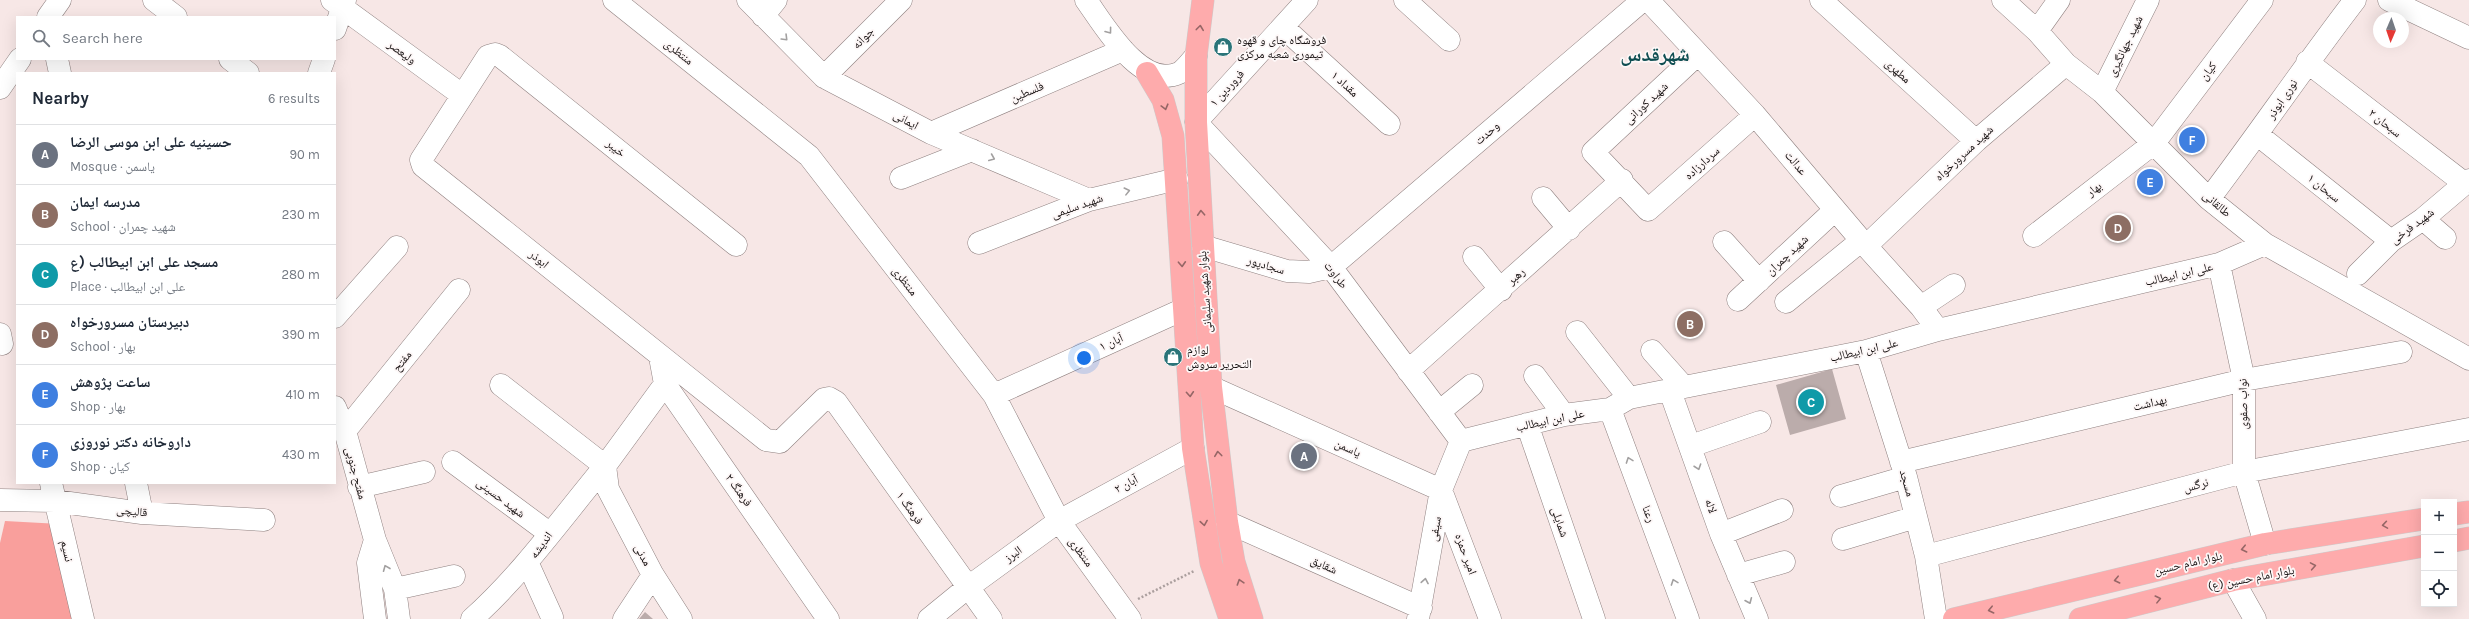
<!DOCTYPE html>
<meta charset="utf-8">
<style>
:root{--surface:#fff;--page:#f2f2f3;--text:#1f2937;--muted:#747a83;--line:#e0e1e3;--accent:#2a7479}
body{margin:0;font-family:Karla,"Noto Naskh Arabic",sans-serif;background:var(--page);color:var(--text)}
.controls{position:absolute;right:12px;bottom:12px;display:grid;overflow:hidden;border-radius:0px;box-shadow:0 4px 16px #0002}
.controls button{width:36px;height:36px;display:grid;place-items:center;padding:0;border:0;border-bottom:1px solid var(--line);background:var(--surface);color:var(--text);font:20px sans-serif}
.compass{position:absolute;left:2373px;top:12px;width:36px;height:36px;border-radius:50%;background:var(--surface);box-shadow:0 4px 16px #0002;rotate:182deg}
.you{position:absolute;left:1084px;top:358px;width:14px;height:14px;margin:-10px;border:3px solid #fff;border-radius:50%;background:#1a73e8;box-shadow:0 0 0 6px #1a73e833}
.badge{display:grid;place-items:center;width:26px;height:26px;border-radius:50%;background:var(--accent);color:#fff;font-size:13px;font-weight:700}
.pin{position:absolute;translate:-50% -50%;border:2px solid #fff;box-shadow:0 1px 4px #0006}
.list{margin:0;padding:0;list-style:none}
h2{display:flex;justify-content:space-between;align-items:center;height:52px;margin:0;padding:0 16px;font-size:17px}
h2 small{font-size:13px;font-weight:400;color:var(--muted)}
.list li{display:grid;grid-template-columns:26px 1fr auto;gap:12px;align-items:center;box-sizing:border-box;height:60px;padding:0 16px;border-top:1px solid var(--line)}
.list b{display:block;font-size:15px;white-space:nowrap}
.list p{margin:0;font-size:13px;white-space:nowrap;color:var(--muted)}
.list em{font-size:13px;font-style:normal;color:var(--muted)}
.icon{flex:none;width:22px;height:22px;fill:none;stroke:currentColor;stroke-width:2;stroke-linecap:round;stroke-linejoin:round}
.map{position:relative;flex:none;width:2469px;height:619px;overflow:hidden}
.search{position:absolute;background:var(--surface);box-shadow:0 4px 16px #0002;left:16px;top:16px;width:320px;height:44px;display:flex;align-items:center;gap:10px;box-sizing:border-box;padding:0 14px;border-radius:0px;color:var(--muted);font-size:15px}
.panel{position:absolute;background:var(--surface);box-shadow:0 4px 16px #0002;left:16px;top:72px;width:320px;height:412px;border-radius:0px}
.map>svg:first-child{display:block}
</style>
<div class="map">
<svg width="2469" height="619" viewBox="0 0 2469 619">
<rect width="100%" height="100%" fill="#f7e7e6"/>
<path fill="#f99f9c" d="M5,521l55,3 20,95h-80v-76z"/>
<path fill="#bbacab" d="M2193,125l14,14 -16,16 -14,-14z
M1832,369l14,50 -56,16 -14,-50z
M645,612l8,7h-14z"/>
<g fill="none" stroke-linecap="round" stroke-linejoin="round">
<defs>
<path id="minor" d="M154,0l22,17
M332,0l130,95
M614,0l195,156 185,239 65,126 71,98
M748,0l76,77 107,56 158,67
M1086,0c18,25 55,90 93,73 6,-3 12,-12 17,-17
M1307,0l-111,122 135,145 130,174
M1405,0l44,40
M1648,0l107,115 111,131 55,61 17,23
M1821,0l155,141
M2003,0l34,31 29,33 36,28 107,107 56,45 204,115
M2389,0l80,38
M763,16l13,-16
M48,17l12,-17
M1283,27l106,97
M335,29l10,-29
M2037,31l22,-31
M1698,54l-105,98 55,58 107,-95
M57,59l3,14
M230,59l18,14
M2307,62l157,121
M319,73l5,-14
M824,77l77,-77
M0,88l20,-29
M2102,92l46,-92
M931,133l192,-83
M2258,135l133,106
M901,178l71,-28
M1543,198l26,31
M2209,199c50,-66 96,-134 146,-199
M2423,219l22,19
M2034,236l120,-93 108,-143
M1724,242l35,39
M979,243l110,-43 88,-21
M736,245l-236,-189 -5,-2 -7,2 -67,104 2,6 343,274 14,2 44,-43 5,-1 7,4 155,217
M1203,246l84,25 22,1 22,-5 312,-267
M1866,246l110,-105 90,-77
M1474,257l27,33
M2219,264l25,116v92l21,72
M2358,274l33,-33 32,-22 46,-39
M1738,300l97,-90
M1786,302l76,-62
M1921,307l33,-22
M335,317l62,-70
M1577,332l52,66
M0,334l2,10
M1652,351l31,35
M1866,351l40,126 20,79 10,63
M660,357l5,27 163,235
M1408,371l214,-191
M1535,376l29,39
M665,384l-60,82 3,23 45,86 28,44
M1211,387l230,103 49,129
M1670,391l51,143 36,85
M994,395l190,-86
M335,407l10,24 30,109 20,49 4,30
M1610,409l78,210
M1439,412l33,-27
M1527,424l67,195
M345,431l114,-141
M1461,441l103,-26 46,-6 19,-11 237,-47 72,-21 281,-66 46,-20
M1691,446l69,-24
M453,462l96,71
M1901,462l343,-82 157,-28
M51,483l32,136
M136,483l6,30
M359,487l65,-15
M1841,496l65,-19
M0,500l55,1 87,12 122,7
M1227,522l194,86
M1721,534l61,-24
M1843,539l73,-22
M375,540l-7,23 7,56
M1926,556l318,-84 225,-43
M528,564l24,53
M1738,575l46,-13
M2233,580l22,39
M395,589l59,-13
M472,619c51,-46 89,-100 133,-153l-104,-81
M624,619l29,-44
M929,619l38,-31 92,-67 134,-73
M1418,619l23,-129 20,-49"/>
<path id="major" d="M1203,0l-7,56v66l15,265 16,135 7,40 18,57
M1147,73l16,27 10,36 20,312 18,115 19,56
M2454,514l15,-2
M2454,541l15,-3
M1954,619l311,-75 159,-25
M2080,619l153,-39 191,-34"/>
</defs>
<use href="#minor" stroke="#8f8180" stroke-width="23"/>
<use href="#major" stroke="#cccbcb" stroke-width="23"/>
<path stroke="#ab9f9e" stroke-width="2.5" stroke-dasharray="2 2" stroke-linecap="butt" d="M1138,599l56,-28"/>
<use href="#minor" stroke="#fff" stroke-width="22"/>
<use href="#major" stroke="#feabac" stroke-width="22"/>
</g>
<defs><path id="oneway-chevron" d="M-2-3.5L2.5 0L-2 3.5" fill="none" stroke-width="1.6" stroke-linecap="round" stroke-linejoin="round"/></defs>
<g stroke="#966666">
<use href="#oneway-chevron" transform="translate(1200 28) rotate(-83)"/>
<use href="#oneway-chevron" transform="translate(1165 107) rotate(75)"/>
<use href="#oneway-chevron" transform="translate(1201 213) rotate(-93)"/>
<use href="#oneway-chevron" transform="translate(1182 264) rotate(87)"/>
<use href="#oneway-chevron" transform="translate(1190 394) rotate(86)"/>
<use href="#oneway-chevron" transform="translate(1218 454) rotate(-97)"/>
<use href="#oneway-chevron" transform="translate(1204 523) rotate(81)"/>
<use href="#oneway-chevron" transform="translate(2385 525) rotate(171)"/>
<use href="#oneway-chevron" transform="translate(2244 549) rotate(167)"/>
<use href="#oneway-chevron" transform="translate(2313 566) rotate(-10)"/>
<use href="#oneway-chevron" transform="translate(2117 580) rotate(167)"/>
<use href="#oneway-chevron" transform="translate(1240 582) rotate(-108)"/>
<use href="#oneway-chevron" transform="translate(2158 599) rotate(-14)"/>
<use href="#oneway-chevron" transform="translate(1991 610) rotate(167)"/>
</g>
<g stroke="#a2a0a0">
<use href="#oneway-chevron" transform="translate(1109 31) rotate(53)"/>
<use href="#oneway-chevron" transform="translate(785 38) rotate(45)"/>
<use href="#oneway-chevron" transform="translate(992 158) rotate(23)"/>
<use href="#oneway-chevron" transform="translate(1127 191) rotate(-14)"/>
<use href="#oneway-chevron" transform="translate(1629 460) rotate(-110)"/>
<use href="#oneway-chevron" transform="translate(1698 467) rotate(71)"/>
<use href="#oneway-chevron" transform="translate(386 568) rotate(-112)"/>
<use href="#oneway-chevron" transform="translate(1425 581) rotate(-80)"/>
<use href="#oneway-chevron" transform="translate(1674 582) rotate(-110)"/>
<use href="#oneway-chevron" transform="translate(1749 601) rotate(67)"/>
</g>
<defs>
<symbol id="shop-disc" viewBox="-11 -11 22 22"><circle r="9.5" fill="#2a7479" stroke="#fdf7f7"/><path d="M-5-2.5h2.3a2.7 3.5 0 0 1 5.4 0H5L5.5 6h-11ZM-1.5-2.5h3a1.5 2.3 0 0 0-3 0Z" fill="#fff"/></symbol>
</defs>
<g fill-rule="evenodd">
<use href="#shop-disc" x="1212" y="36" width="22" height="22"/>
<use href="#shop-disc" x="1162" y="346" width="22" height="22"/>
</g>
<g text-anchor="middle" stroke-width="3.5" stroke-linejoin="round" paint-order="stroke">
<g font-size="12" fill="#161111" stroke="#fdf7f7">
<text transform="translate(863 38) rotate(-45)" y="4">جوانه</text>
<text transform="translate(2125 46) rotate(-64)" y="4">شهید جهانگیری</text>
<text transform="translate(402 52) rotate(36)" y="4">ولیعصر</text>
<text transform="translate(679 52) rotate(39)" y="4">منتظری</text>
<text transform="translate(1898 71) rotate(42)" y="4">مطهری</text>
<text transform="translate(2208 71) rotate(-53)" y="4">کیان</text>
<text transform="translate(1345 84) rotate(42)" y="4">مقداد ۱</text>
<text transform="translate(1227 88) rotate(-48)" y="4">فروردین ۱</text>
<text transform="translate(1027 92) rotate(-23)" y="4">فلسطین</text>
<text transform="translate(2282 99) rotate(-56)" y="4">نوری ابوذر</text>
<text transform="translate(1646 103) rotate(-43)" y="4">شهید کورانی</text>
<text transform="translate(906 120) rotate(28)" y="4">ایمانی</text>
<text transform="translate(2385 123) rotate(38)" y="4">سبحان ۲</text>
<text transform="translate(1487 133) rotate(-41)" y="4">وحدت</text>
<text transform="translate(616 148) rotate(39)" y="4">خیبر</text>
<text transform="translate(1964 153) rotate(-43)" y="4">شهید مسرورخواه</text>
<text transform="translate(1702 163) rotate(-42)" y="4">سردارزاده</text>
<text transform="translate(1796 163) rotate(50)" y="4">عدالت</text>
<text transform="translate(2324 188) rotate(38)" y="4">سبحان ۱</text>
<text transform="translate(2094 189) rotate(-38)" y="4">بهار</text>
<text transform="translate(2217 204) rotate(41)" y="4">طالقانی</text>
<text transform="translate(1077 206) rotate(-19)" y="4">شهید سلیمی</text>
<text transform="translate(2412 226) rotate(-37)" y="4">شهید فرخی</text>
<text transform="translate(1787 255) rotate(-43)" y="4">شهید چمران</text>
<text transform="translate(539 259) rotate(39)" y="4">ابوذر</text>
<text transform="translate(1266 265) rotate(16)" y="4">سجادپور</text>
<text transform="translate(2179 274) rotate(-13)" y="4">علی ابن ابیطالب</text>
<text transform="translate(1336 275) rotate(52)" y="4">طراوت</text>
<text transform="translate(1516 276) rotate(-41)" y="4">رهبر</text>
<text transform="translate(905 281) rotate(52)" y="4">منتظری</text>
<text transform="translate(1205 292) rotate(-94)" y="4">بلوار شهید سلیمانی</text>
<text transform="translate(1111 342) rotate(-24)" y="4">آبان ۱</text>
<text transform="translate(1864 350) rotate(-13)" y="4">علی ابن ابیطالب</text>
<text transform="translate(402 361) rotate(-51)" y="4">مفتح</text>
<text transform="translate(2150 403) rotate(-13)" y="4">بهداشت</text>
<text transform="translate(2243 404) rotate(-91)" y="4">نواب صفوی</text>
<text transform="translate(1550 420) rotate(-12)" y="4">علی ابن ابیطالب</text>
<text transform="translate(1348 448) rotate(24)" y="4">یاسمن</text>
<text transform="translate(356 473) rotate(75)" y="4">مفتح جنوبی</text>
<text transform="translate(1907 483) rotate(74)" y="4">مسجد</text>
<text transform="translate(1126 484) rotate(-28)" y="4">آبان ۲</text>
<text transform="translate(2196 485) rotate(-15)" y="4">نرگس</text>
<text transform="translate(739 490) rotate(55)" y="4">فرهنگ ۲</text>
<text transform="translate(501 498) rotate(37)" y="4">شهید حسینی</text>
<text transform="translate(1711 506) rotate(71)" y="4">لاله</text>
<text transform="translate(910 508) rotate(55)" y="4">فرهنگ ۱</text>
<text transform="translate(132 511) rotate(6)" y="4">قالیچی</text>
<text transform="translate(1649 514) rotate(70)" y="4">رعنا</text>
<text transform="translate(1560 522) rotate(71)" y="4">شمایلی</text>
<text transform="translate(1435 529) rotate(-80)" y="4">سیفی</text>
<text transform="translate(541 545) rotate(-54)" y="4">اندیشه</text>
<text transform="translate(67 551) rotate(77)" y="4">نسیم</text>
<text transform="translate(1081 552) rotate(54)" y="4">منتظری</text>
<text transform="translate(1013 554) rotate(-36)" y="4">البرز</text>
<text transform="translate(1466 554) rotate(70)" y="4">امیر حمزه</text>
<text transform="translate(643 555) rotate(62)" y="4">مدنی</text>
<text transform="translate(2188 563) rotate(-13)" y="4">بلوار امام حسین</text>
<text transform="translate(1324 565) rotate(24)" y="4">شقایق</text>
<text transform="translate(2251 578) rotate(-11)" y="4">بلوار امام حسین (ع)</text>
</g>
<g font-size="12" fill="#161111" stroke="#fdf7f7" text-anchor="start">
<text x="1237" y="44">فروشگاه چای و قهوه<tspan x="1237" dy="14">تیموری شعبه مرکزی</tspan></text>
<text x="1187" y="354">لوازم<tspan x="1187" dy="14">التحریر سروش</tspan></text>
</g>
<g font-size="20" font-weight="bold" fill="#0f4e52" stroke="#fdf7f7">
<text x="1655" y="61">شهرقدس</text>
</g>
</g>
</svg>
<div class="controls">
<button>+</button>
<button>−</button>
<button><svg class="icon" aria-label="locate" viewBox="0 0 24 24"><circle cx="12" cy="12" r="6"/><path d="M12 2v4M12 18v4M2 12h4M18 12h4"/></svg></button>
</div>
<svg class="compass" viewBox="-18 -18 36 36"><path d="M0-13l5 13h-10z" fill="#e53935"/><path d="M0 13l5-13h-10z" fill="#747a83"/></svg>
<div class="you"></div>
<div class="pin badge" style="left:1304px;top:456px;background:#6b7280">A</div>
<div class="pin badge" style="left:1690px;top:324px;background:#8d6e63">B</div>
<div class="pin badge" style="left:1811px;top:402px;background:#0f9aa8">C</div>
<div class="pin badge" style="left:2118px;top:228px;background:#8d6e63">D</div>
<div class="pin badge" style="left:2150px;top:182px;background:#3f7fe0">E</div>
<div class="pin badge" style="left:2192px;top:140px;background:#3f7fe0">F</div>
<div class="search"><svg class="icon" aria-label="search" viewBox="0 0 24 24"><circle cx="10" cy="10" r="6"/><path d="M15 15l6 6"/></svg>Search here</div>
<section class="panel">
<h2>Nearby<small>6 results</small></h2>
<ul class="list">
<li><span class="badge" style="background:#6b7280">A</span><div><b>حسینیه علی ابن موسی الرضا</b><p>Mosque · یاسمن</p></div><em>90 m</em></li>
<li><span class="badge" style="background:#8d6e63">B</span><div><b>مدرسه ایمان</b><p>School · شهید چمران</p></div><em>230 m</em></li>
<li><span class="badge" style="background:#0f9aa8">C</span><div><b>مسجد علی ابن ابیطالب (ع</b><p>Place · علی ابن ابیطالب</p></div><em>280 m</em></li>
<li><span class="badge" style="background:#8d6e63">D</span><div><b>دبیرستان مسرورخواه</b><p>School · بهار</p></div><em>390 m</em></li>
<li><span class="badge" style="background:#3f7fe0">E</span><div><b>ساعت پژوهش</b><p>Shop · بهار</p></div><em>410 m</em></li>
<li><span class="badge" style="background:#3f7fe0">F</span><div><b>داروخانه دکتر نوروزی</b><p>Shop · کیان</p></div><em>430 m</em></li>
</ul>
</section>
</div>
